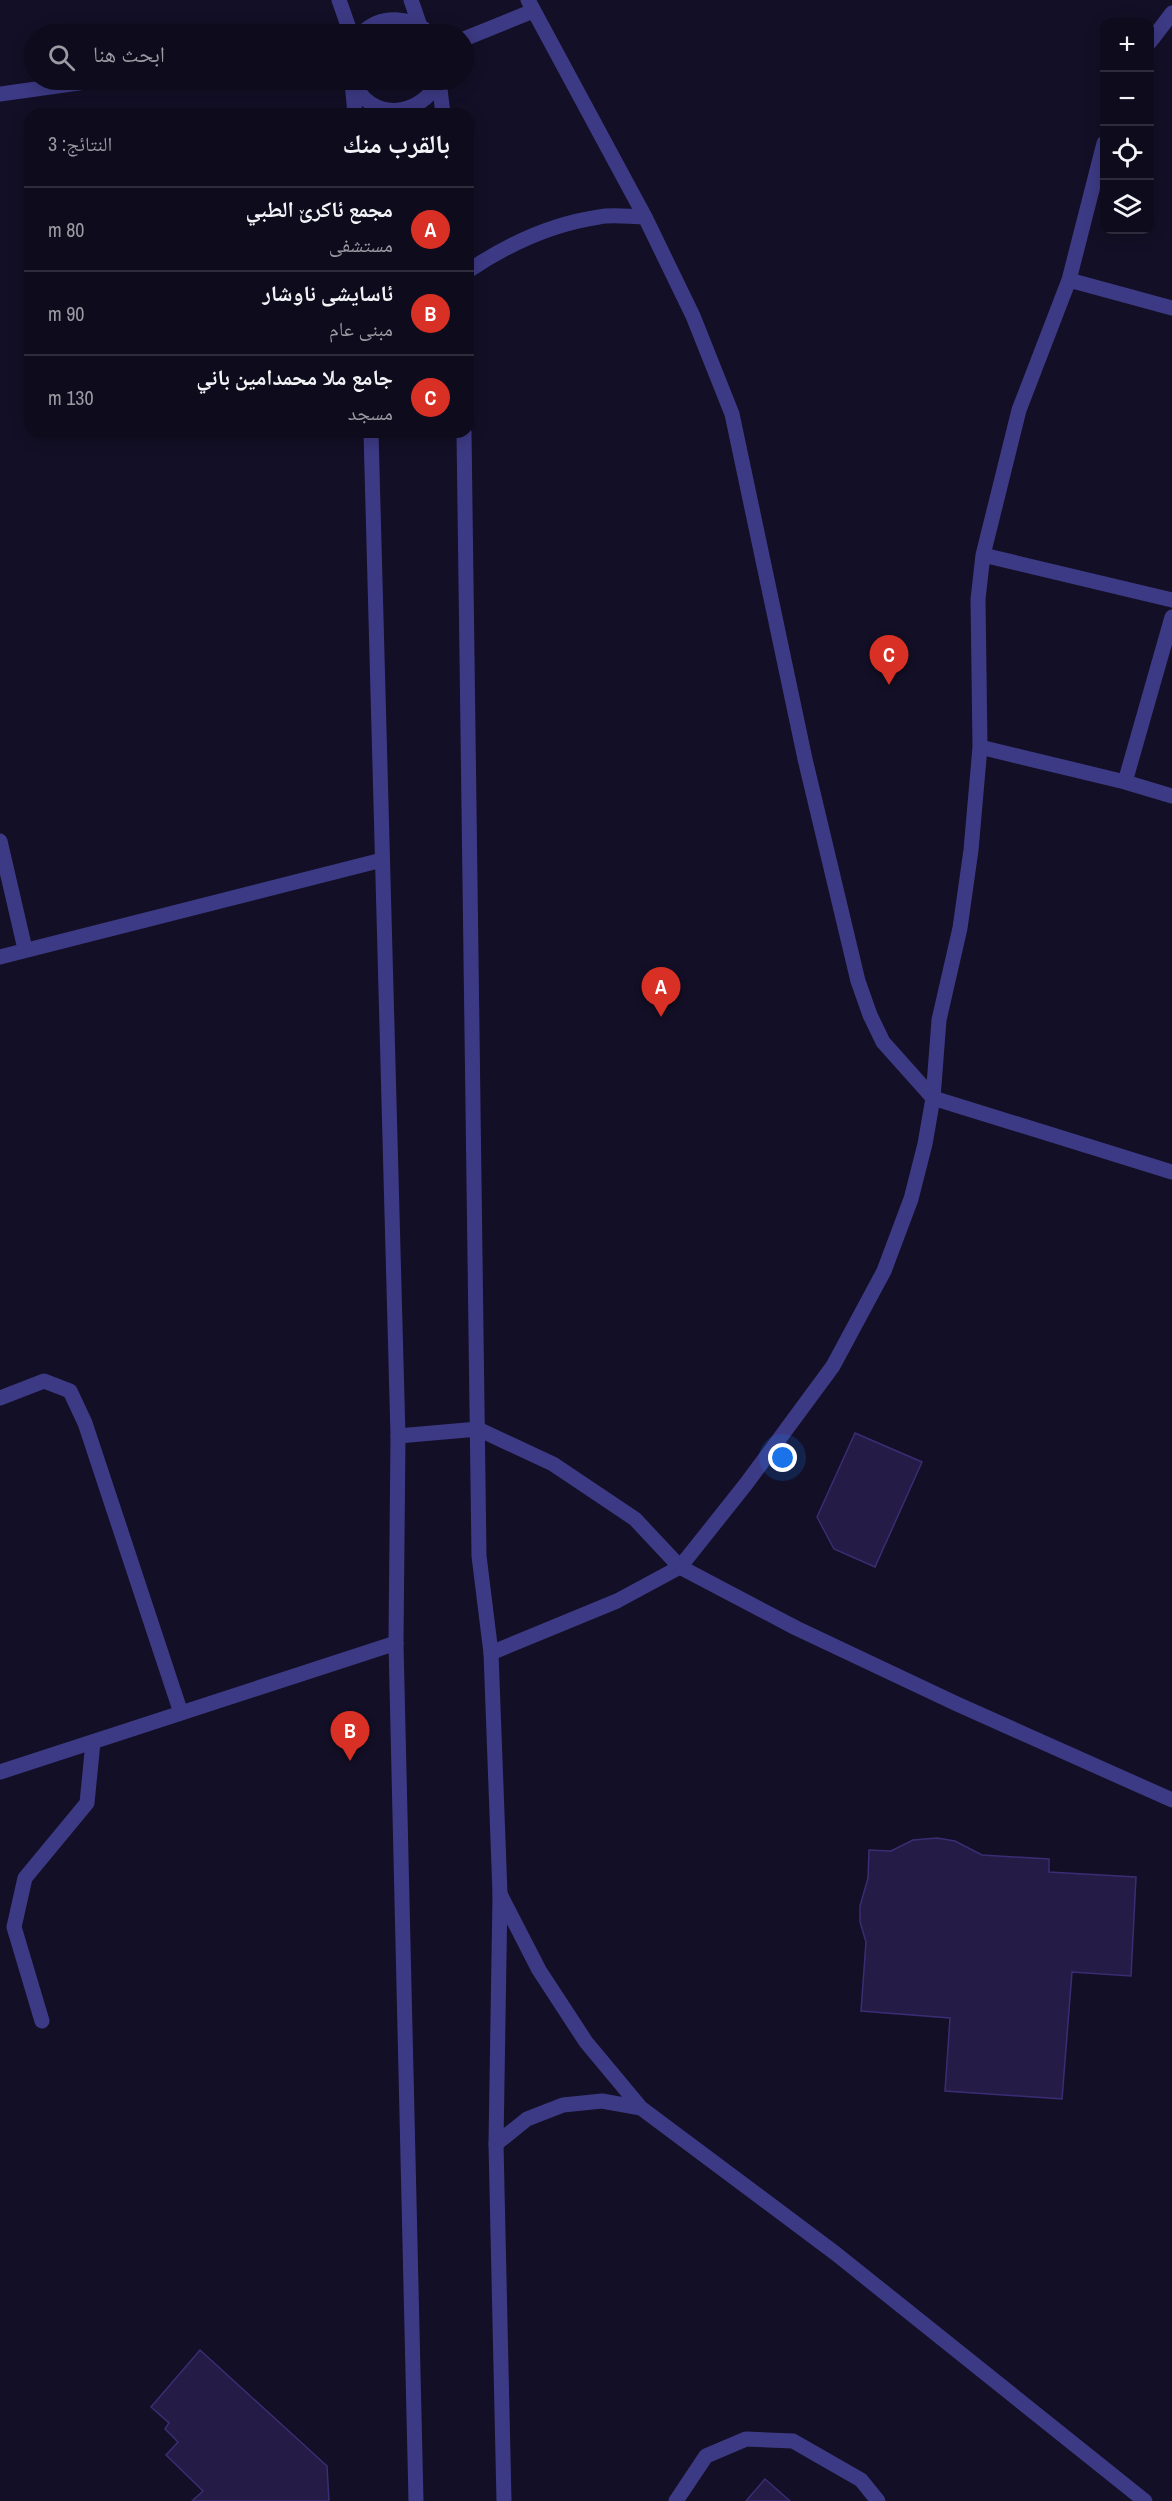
<!DOCTYPE html>
<html lang="ar">
<meta charset="utf-8">
<style>
:root{--surface:#0e0b1c;--page:#171425;--text:#f1f3f6;--muted:#9b9ba3;--line:#2e2b3b;--accent:#d93025}
body{margin:0;font-family:"Archivo Narrow","Noto Naskh Arabic",sans-serif;background:var(--page);color:var(--text);direction:rtl}
.controls{position:absolute;right:18px;top:18px;display:grid;overflow:hidden;border-radius:12px;box-shadow:0 3px 15px #0003}
.controls button{width:54px;height:54px;display:grid;place-items:center;padding:0;border:0;border-bottom:2px solid var(--line);background:var(--surface);color:var(--text);font:30px sans-serif}
.you{position:absolute;left:783px;top:1458px;width:21px;height:21px;margin:-15px;border:4px solid #fff;border-radius:50%;background:#1a73e8;box-shadow:0 0 0 9px #1a73e833}
.badge{display:grid;place-items:center;width:39px;height:39px;border-radius:50%;background:var(--accent);color:#fff;font-size:20px;font-weight:700}
.pin{position:absolute;translate:-50% -50px;filter:drop-shadow(0 2px 3px #0008)}
.pin::after{content:'';position:absolute;top:32px;width:21px;height:18px;background:inherit;clip-path:polygon(0 0,100% 0,50% 100%)}
.list{margin:0;padding:0;list-style:none}
h2{display:flex;justify-content:space-between;align-items:center;height:78px;margin:0;padding:0 24px;font-size:26px}
h2 small{font-size:20px;font-weight:400;color:var(--muted)}
.list li{display:grid;grid-template-columns:39px 1fr auto;gap:18px;align-items:center;box-sizing:border-box;height:84px;padding:0 24px;border-top:2px solid var(--line)}
.list b{display:block;font-size:22px;white-space:nowrap}
.list p{margin:0;font-size:20px;white-space:nowrap;color:var(--muted)}
.list em{font-size:20px;font-style:normal;color:var(--muted)}
.icon{flex:none;width:33px;height:33px;fill:none;stroke:currentColor;stroke-width:2;stroke-linecap:round;stroke-linejoin:round}
.map{position:relative;flex:none;width:1172px;height:2501px;overflow:hidden;direction:ltr}
.search{position:absolute;background:var(--surface);box-shadow:0 3px 15px #0003;left:24px;top:24px;width:450px;height:66px;display:flex;align-items:center;gap:15px;box-sizing:border-box;padding:0 21px;border-radius:33px;color:var(--muted);font-size:22px}
.panel{position:absolute;background:var(--surface);box-shadow:0 3px 15px #0003;left:24px;top:108px;width:450px;height:330px;border-radius:18px;direction:rtl}
.map>svg:first-child{display:block}
</style>
<div class="map">
<svg width="1172" height="2501" viewBox="0 0 1172 2501">
<rect width="100%" height="100%" fill="#130f26"/>
<path fill="#241b47" stroke="#3b2d73" stroke-width="1.5" d="M855,1433l67,29 -47,105 -41,-18 -17,-32z
M937,1838l18,3 27,14 67,4v13l87,5 -5,99 -59,-4 -10,127 -117,-8 5,-73 -89,-7 5,-69 -6,-20v-16l8,-28 1,-28 22,1 22,-11z
M200,2350l127,116 2,35h-137l11,-10 -37,-36 12,-13 -13,-13 4,-6 -18,-16z
M765,2479l25,22h-44z"/>
<g fill="none" stroke-linecap="round" stroke-linejoin="round">
<path stroke="#3d3a85" stroke-width="15" d="M0,841l25,108
M0,1398l44,-17 26,10 15,32 96,290
M42,2021l-28,-94 11,-49 62,-75 6,-61
M676,2501l30,-45 40,-17 47,2 68,39 17,21"/>
<path stroke="#3d3a85" stroke-width="15" d="M528,0l117,217 48,99 39,98 73,345 53,222 12,34 13,27 50,56 239,74
M464,39l69,-28
M1150,42l22,-29
M0,94l100,-14
M1069,280l103,28
M983,555l189,45
M980,747l145,35 47,14
M1125,782l47,-165
M0,957l382,-97
M398,1436l80,-7 75,35 82,55 45,48 116,61 161,76 215,96
M491,1653l126,-52 63,-34 66,-83 87,-118 51,-95 27,-72 14,-55 8,-46 6,-78 21,-92 11,-78 9,-103 -2,-148 5,-44 36,-145 50,-130 35,-137
M0,1772l396,-129
M500,1894l39,76 47,72 55,66 194,145 310,248
M496,2144l31,-25 36,-14 39,-4 39,7"/>
<path stroke="#3d3a85" stroke-width="15" d="M339,0l12,34
M411,0l9,26
M361,34c21,-21 49,-17 70,0
M353,80c16,43 68,38 86,0
M439,81l4,33
M352,82l3,32
M468,271c40,-27 83,-47 131,-54 14,-3 31,0 46,0
M371,432l27,1004 -2,207 20,858
M464,432l15,1124 12,97 9,241 -4,250 8,357"/>
</g>
</svg>
<div class="controls">
<button>+</button>
<button>−</button>
<button><svg class="icon" aria-label="locate" viewBox="0 0 24 24"><circle cx="12" cy="12" r="6"/><path d="M12 2v4M12 18v4M2 12h4M18 12h4"/></svg></button>
<button><svg class="icon" aria-label="layers" viewBox="0 0 24 24"><path d="M12 4l9 5-9 5-9-5zM3 14l9 5 9-5"/></svg></button>
</div>
<div class="you"></div>
<div class="pin badge" style="left:661px;top:1017px">A</div>
<div class="pin badge" style="left:350px;top:1761px">B</div>
<div class="pin badge" style="left:889px;top:685px">C</div>
<div class="search"><svg class="icon" aria-label="search" viewBox="0 0 24 24"><circle cx="10" cy="10" r="6"/><path d="M15 15l6 6"/></svg>ابحث هنا</div>
<section class="panel">
<h2>بالقرب منك<small>النتائج: 3</small></h2>
<ul class="list">
<li><span class="badge">A</span><div><b>مجمع ئاکرێ الطبي</b><p>مستشفى</p></div><em>80 m</em></li>
<li><span class="badge">B</span><div><b>ئاسايشى ناوشار</b><p>مبنى عام</p></div><em>90 m</em></li>
<li><span class="badge">C</span><div><b>جامع ملا محمدامين باني</b><p>مسجد</p></div><em>130 m</em></li>
</ul>
</section>
</div>
